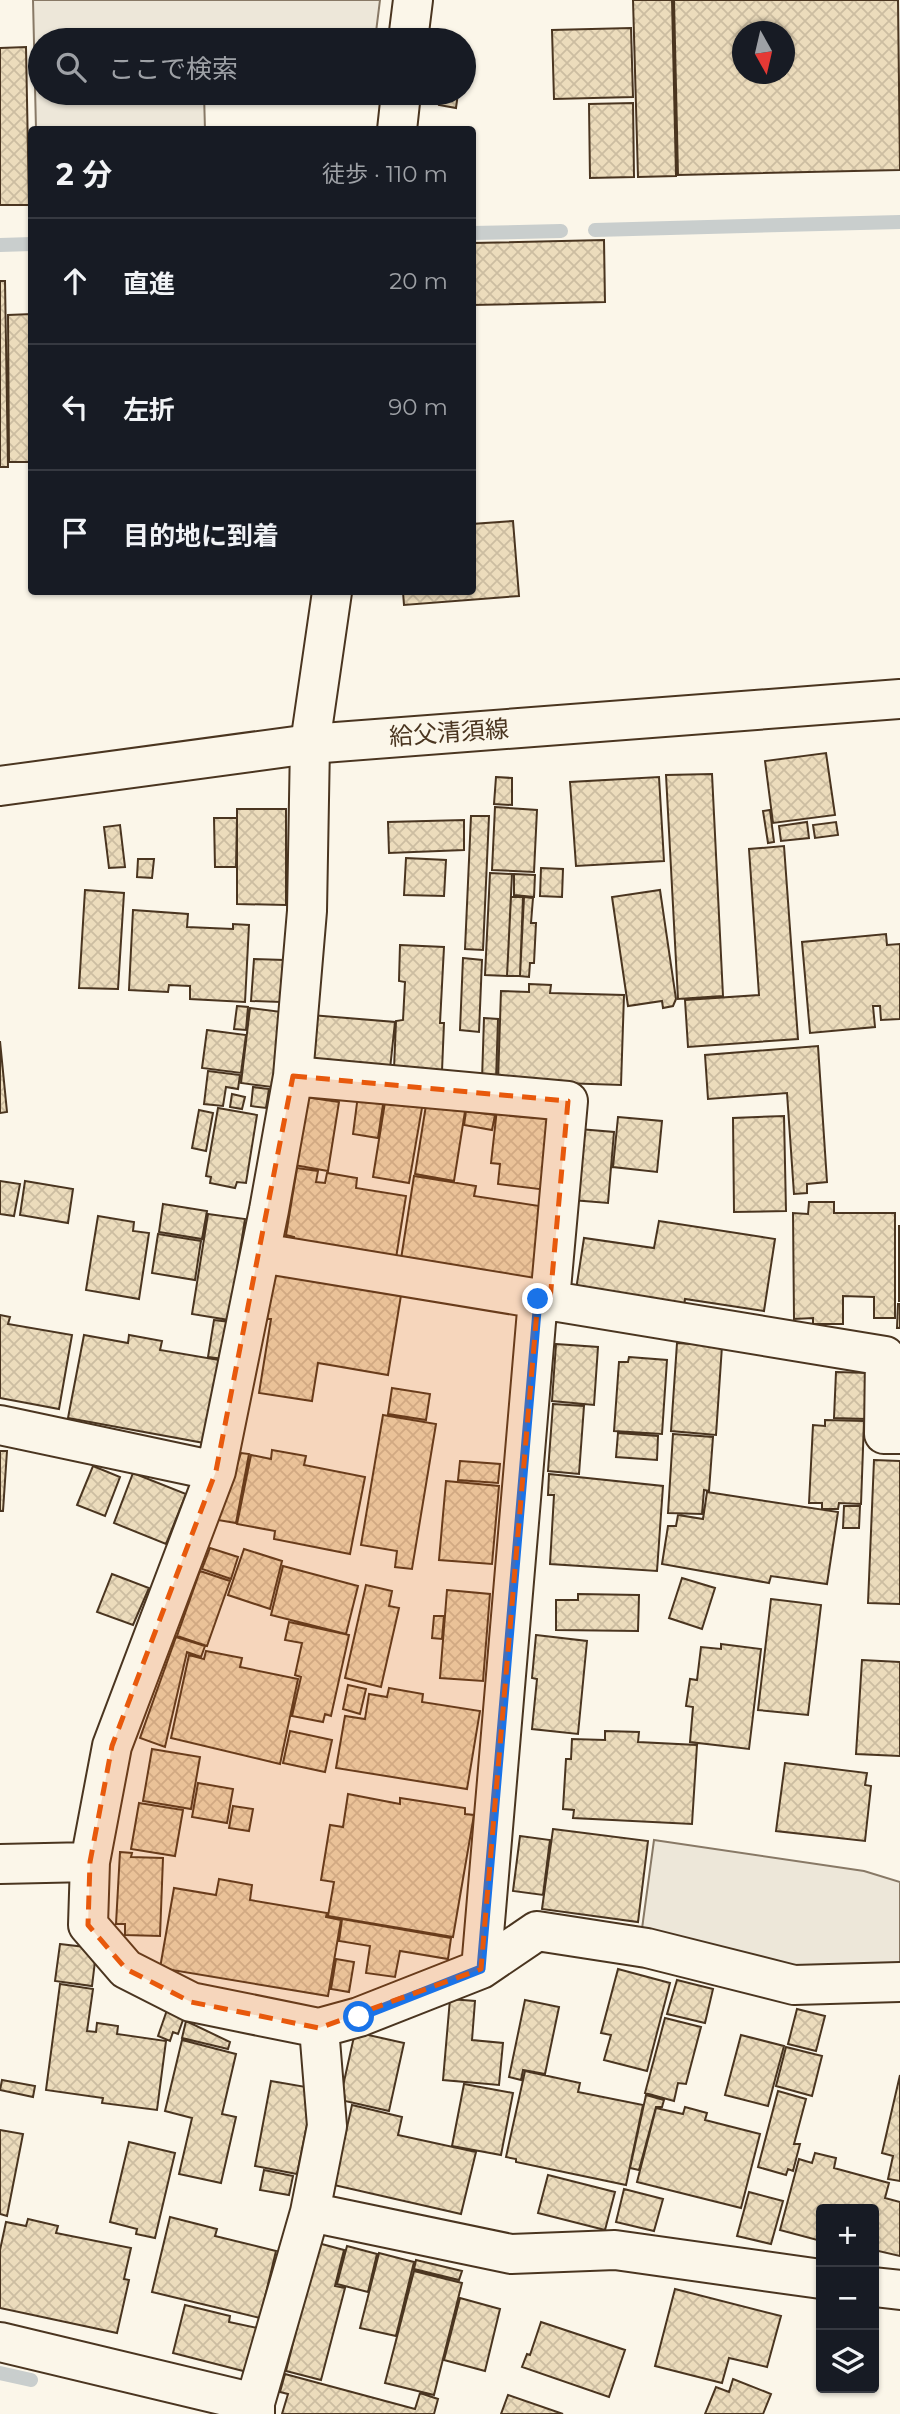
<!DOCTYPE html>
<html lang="ja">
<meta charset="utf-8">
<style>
:root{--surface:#171b24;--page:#242831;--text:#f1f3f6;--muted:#9ea1a6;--line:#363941}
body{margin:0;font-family:Montserrat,"Noto Sans JP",sans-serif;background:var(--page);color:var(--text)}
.controls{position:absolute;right:21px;bottom:21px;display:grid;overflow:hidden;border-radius:7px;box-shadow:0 2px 5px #0004}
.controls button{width:63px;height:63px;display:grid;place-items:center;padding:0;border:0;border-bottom:2px solid var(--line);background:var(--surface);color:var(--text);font:35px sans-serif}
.compass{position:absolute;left:732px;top:21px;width:63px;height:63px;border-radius:50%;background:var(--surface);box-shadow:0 2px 5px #0004;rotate:172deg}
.stop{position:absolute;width:21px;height:21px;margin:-16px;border:5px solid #1a73e8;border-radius:50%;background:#fff}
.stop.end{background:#1a73e8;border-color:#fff;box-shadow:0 2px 7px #0008}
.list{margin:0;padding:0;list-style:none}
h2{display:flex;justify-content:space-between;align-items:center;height:91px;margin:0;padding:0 28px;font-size:30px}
h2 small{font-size:23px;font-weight:400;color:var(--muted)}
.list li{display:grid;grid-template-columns:46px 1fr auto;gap:21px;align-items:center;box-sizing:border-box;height:126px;padding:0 28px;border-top:2px solid var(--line)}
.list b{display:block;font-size:26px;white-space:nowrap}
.list em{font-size:23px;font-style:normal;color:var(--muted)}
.icon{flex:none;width:38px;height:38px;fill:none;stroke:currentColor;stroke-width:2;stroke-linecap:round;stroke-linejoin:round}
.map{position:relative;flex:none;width:900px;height:2414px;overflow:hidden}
.search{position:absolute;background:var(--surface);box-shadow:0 2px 5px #0004;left:28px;top:28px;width:448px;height:77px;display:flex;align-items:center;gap:18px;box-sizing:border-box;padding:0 24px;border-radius:38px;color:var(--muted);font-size:26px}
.panel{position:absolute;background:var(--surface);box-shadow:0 2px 5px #0004;left:28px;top:126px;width:448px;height:469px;border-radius:7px}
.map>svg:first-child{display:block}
</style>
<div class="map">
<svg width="900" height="2414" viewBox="0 0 900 2414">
<defs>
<pattern id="building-cross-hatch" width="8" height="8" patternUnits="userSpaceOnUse" patternTransform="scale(1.75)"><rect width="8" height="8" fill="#ecdcbc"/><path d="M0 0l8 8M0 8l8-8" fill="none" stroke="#ccbda1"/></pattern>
</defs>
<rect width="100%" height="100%" fill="#fbf6e9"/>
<path fill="#ede7d9" stroke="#887966" stroke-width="2" d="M33,0h347l-5,40h-335v53h164l1,37 -169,-1z
M654,1840l210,31 36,11v85l-100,6 -159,-37z"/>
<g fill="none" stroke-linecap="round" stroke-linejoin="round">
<path stroke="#c9cecd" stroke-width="14" d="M595,230l305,-8
M472,233l89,-2
M0,245l32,-1
M0,2373l31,7"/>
</g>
<path fill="url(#building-cross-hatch)" stroke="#4a3520" stroke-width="2" fill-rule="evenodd" d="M633,0h39l4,176 -38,1z
M674,0h224l2,170 -222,5zM743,32h42v42h-42z
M631,28l2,69 -79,2 -2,-69z
M26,47l3,158h-29v-157z
M441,93h17l-2,15 -17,-3z
M633,103l1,74 -44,1 -1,-74z
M604,240l1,62 -133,3v-62z
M0,281h5l3,186h-8z
M32,314v148h-23l-1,-147z
M513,521l6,75 -115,9 -1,-13h69v-68z
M826,753l9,62 -62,8 -8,-62z
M712,774l11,222 -45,3 -12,-224z
M496,777l16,1v27l-18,-1z
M659,777l5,84 -88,5 -6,-84z
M495,807l42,3 -3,62 -42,-2z
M237,809h49v96l-49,-1z
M770,810l4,32 -6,1 -5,-32z
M471,816h18l-6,134 -18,-1z
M214,818h23l-1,49h-21z
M464,820v30l-75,3 -1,-31z
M807,822l2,16 -28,3 -2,-15z
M836,822l2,13 -23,3 -2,-13z
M120,825l5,42 -16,1 -5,-41z
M784,846l14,193 -110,8 -3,-47 74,-5 -10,-146z
M406,858l40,2 -2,36 -40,-1z
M138,859h16l-2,19 -15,-1z
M541,868l22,1 -1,28 -22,-1z
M490,873l22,1 -5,102 -22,-1z
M514,874l21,1 -1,22 -20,-2z
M85,890l39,3 -6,96 -39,-1z
M660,890l16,109 -3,7 -10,2 -1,-7 -34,5 -16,-109z
M511,897h12l-3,79h-13z
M524,897l9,1 -2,25h5l-2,40h-4l-1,14 -9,-1z
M133,910l55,4 -1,13 46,2v-5l16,1 -4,77 -55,-3v-13l-21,-1 -1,7 -39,-2z
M886,934l1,11 13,-1v75l-19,1 -1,-14h-7l2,21 -65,6 -8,-91z
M400,945l44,2 -4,76h4l-2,48 -48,-2 2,-48 7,-1 2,-38 -6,-1z
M463,958l19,2 -3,72 -19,-2z
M254,959l30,1 -3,42 -30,-1z
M529,984l22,1 -1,8 74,2 -3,90 -123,-4 3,-90 28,1z
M237,1006l11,1 -2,23 -12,-1z
M250,1008l32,4 -10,75 -31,-4z
M311,1015l84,7 -5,47 -84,-8z
M484,1018l14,1 -2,61h-14z
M207,1030l39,5 -5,38 -39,-5z
M0,1041l7,71 -7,1z
M818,1046l9,136 -20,2v9l-13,1 -7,-101 -79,6 -3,-44z
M208,1071l32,4 -2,14 -12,-2 -3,19 -19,-2z
M253,1087l16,2 -3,19 -15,-2z
M232,1094l13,3 -3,12 -12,-2z
M358,1095l26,3 -6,40 -25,-4z
M386,1096l37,6 -14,81 -36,-6z
M305,1097l34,5 -11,69 -34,-6z
M427,1099l39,6 -12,76 -39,-7z
M218,1108l39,7 -11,68 -9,-1 -2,6 -25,-5 1,-6 -5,-1z
M497,1109l57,6 -7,75 -49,-6 2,-20 -9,-1z
M199,1110l14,3 -7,38 -14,-3z
M466,1111l29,4 -3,15 -28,-5z
M784,1116l2,95 -52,1 -1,-94z
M618,1117l44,4 -5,51 -44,-5z
M579,1129l35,3 -6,71 -36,-3z
M297,1168l21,3 -2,11 9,1 2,-10 30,5 -1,10 50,8 -10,62 -103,-15 1,-6 -8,-2z
M414,1176l62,10 -2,10 72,11 -11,74 -134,-22z
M0,1181l20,3 -6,32 -14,-2z
M25,1181l48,8 -5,34 -48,-8z
M809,1202h25v11h61v105h-21v-21l-31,-1v28h-30v-6l-19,1 -1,-106 15,1z
M163,1204l44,7 -5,28 -43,-7z
M208,1214l37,5 -16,101 -37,-6z
M98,1216l36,6 -1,9 16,2 -10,66 -53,-9z
M659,1221l116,18 -11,72 -79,-12 -1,7 -108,-16 8,-52 70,10z
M899,1225l1,76h-1z
M158,1234l43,7 -6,39 -43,-7z
M274,1270l128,19 -14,86 -70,-12 -6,38 -53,-8 12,-74h-4z
M898,1304h2v24h-3z
M0,1315l10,2 -2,7 64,11 -13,74 -59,-11z
M214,1320l16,2 -6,37 -16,-2z
M84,1335l44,8 1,-8 33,6 -2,9 59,10 -15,83 -136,-25z
M677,1343l45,3 -6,89 -45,-4z
M556,1344l42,3 -4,58 -42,-4z
M629,1357l38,3 -5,74 -48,-3 5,-69h9z
M836,1372l34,1 -3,46 -33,-1z
M392,1388l38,6 -4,26 -38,-6z
M553,1404l31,2 -5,68 -31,-3z
M383,1415l53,9 -24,145 -17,-2 2,-16 -36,-6z
M825,1420l39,1 -3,83 -22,-1 -1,6h-16v-6h-13l4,-78 12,1z
M618,1433l40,3 -1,24 -41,-3z
M673,1434l40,3 -4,54 -5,-1 -2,24 -34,-1z
M272,1450l34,6 -2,9 61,12 -15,77 -76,-15 1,-8 -38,-7 14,-69 20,4z
M0,1451h7l-4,60h-3z
M241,1453l8,1 -13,69 -18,-3z
M874,1460l26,1v143l-32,-1z
M460,1461l40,3 -2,19 -40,-3z
M93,1466l27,11 -15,39 -28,-11z
M133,1473l53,21 -20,50 -52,-21z
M549,1474l114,12 -6,85 -107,-7 4,-69h-6z
M446,1481l53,5 -7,78 -53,-4z
M707,1492l131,20 -11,72 -56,-8 -2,7 -107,-19 6,-38h8l2,-11 25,4z
M844,1506h16l-1,22h-16z
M210,1548l28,9 -7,22 -29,-10z
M244,1549l38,12 -12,48 -42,-14z
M283,1566l75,20 -12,48 -75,-19z
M200,1571l30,10 -23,65 -30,-10z
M112,1574l37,14 -16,37 -36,-13z
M682,1578l33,10 -13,41 -33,-11z
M366,1585l26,6 -3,15 10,2 -18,79 -36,-9z
M447,1590l43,4 -7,87 -43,-3z
M578,1594l61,1 -1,36 -82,-1v-30h22z
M771,1599l50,6 -13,110 -50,-5z
M434,1616h10l-2,23 -10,-1z
M289,1622l60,13 -18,81 -6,-2 -2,8 -31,-6 9,-39 -6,-2 7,-32 -17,-3z
M536,1635l51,6 -9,93 -46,-5 5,-50 -5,-1z
M176,1637l29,9 -4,11 -14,-5 -22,95 -25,-9z
M721,1644l40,5 -12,100 -59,-7 3,-35 -7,-1 4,-27 7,1 4,-33 20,2z
M206,1651l36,7 -2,9 58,12 -18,85 -109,-26 18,-83 15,4z
M862,1660l38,2v94l-44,-2z
M348,1685l18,4 -6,25 -17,-5z
M389,1688l34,6 -1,8 58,9 -13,78 -131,-21 9,-52 20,3 4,-25 18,3z
M290,1731l42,9 -7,32 -42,-9z
M605,1731l34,1 -1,10 59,3 -5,79 -119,-6 1,-8 -11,-1 3,-50h5l1,-20 33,1z
M152,1749l48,8 -9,52 -48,-8z
M785,1763l82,10 -2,12 6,1 -6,55 -89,-10z
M198,1783l35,6 -6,34 -35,-6z
M348,1794l52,10v-6l65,10v6l9,1 -21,122 -125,-21 6,-34 -13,-2 9,-55 13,2z
M139,1803l44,7 -8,46 -44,-7z
M233,1806l20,3 -4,22 -20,-3z
M553,1829l95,12 -10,81 -96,-13z
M520,1836l30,4 -7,55 -30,-4z
M120,1852l12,1 -1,4 32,1 -3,78 -35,-1v-11h-9z
M219,1879l33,6 -2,15 77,13 -1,4 15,3 -13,76 -168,-28 14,-80 42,7z
M342,1919l109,19 -3,21 -48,-8 -5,26 -29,-4 4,-27 -31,-5z
M60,1944l25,3 10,14 -3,25 -37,-5z
M336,1959l18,3 -5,30 -18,-3z
M618,1969l52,14 -23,88 -43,-11 7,-25 -10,-2z
M677,1980l36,9 -8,34 -38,-9z
M60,1984l33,5 -6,42 9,1 1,-9 21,3 -1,8 49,7 -9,69 -55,-7 1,-5 -57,-8z
M450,1999l25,2 -3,39 31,3 -4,42 -56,-5z
M525,2000l34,7 -14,67 -22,-4 -2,10 -12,-3z
M797,2009l28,7 -9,35 -28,-7z
M167,2010l17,7 -6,17 -5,-2 -3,9 -12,-5z
M665,2018l36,9 -15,57 -8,-1 -4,18 -29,-8z
M186,2021l44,21 -2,7 -46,-11z
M355,2032l49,11 -15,68 -44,-10 -2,-15z
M741,2035l43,11 -16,60 -43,-11z
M182,2040l54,14 -14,60 14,3 -15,66 -42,-9 13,-56 -27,-7z
M786,2047l36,9 -10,40 -36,-10z
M525,2071l55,12 -2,9 65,13 -17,80 -110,-23v-3l-10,-2z
M900,2075v106l-12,-2 5,-23 -11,-3z
M2,2080l33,6 -2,11 -33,-7z
M271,2081l35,6 3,28 -12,59 -42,-8z
M464,2084l49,9 -12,62 -49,-9z
M778,2091l28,8 -12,45h6l-7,27 -5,-2 -2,6 -28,-8z
M646,2095l18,5 -2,7h-6l-17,63 -9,-2z
M352,2105l50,12 -4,18 78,17 -15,62 -127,-29z
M685,2107l22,6 -2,7 55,14 -19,74 -104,-26 19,-74 27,6z
M0,2130l23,4 -16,82 -7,-2z
M129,2142l46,11 -20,85 -19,-4 1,-5 -27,-7z
M815,2153l21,5 -2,10 55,15 -4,15 15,4v54l-26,-6v-41h-53v32l-41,-11 19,-71 13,4z
M264,2170l29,6 -4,19 -29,-5z
M548,2175l67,17 -10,38 -67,-17z
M624,2189l39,10 -9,32 -38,-9z
M749,2192l34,9 -12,43 -34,-8z
M170,2217l47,12 -2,7 61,15 -16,67 -108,-26z
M28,2219l30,7 -2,7 75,15 -7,31 5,1 -12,53 -117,-25v-58l6,-28 20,4z
M318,2243l26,7 -9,36 10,2 -24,92 -35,-9z
M347,2246l30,8 -9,38 -31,-8z
M379,2253l35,9 -18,74 -36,-8z
M416,2260l46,11 -3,9 -45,-11z
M414,2271l48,12 -28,112 -49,-12z
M675,2289l106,27 -14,51 -38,-9 -7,25 -67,-17z
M460,2298l40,11 -15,62 -41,-11z
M185,2305l45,11 -1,6 33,7 -11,44 -78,-20z
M541,2322l84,28 -16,47 -87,-30 5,-13 3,1z
M285,2374l130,35 5,-16 18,6 -4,15h-152l6,-20 -8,-2z
M733,2379l38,15 -8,20h-58l11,-27 13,5z
M508,2395l55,19h-62z"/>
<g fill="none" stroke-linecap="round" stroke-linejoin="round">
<defs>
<path id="minor" d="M408,40l5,-40
M397,130l4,-37
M293,1076l275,25 -18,199
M261,1253l624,103 -1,78h16
M0,1425l216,46
M0,1864l90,-2
M481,1969l57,-670
M319,2028l40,-11 122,-48 56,-38 110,17 147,37 106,-3
M310,2212l201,42 104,-4 206,29
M874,2287l26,3
M0,2342l255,61
M255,2414v-11l55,-191 17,-86 -8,-98 -128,-26 -65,-33 -38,-44 2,-63 22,-116 104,-275 53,-261 24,-134 14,-165 3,-167 22,-152"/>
<path id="secondary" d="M0,786l310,-42 590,-45"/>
</defs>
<use href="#minor" stroke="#4a3520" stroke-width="42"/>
<use href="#secondary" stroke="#4a3520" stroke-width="42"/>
<use href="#minor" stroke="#fbf6e9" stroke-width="38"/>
<use href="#secondary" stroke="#fbf6e9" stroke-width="38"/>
</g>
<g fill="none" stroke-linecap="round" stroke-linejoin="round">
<path stroke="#1a73e8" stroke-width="9" d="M359,2017l122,-48 57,-670"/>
</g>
<path fill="#e8590c" fill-opacity="0.2" stroke="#e8590c" stroke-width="5" stroke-dasharray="14 9" stroke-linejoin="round" d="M293,1076l275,25 -18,199 -12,-1 -57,670 -162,59 -128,-26 -65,-33 -38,-44 2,-63 22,-116 104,-275z"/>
<g text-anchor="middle" stroke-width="5" stroke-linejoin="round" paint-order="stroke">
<g font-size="24" fill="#4a3520" stroke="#fbf6e9">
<text transform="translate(449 733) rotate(-4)" y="8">給父清須線</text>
</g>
</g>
</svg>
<div class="controls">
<button>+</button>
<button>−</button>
<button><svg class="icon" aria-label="layers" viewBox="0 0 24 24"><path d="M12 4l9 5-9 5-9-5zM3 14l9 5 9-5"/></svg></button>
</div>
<svg class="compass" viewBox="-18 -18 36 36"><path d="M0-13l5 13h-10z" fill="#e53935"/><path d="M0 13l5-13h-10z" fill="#9ea1a6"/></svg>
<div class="stop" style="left:359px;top:2017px"></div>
<div class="stop end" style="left:538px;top:1299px"></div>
<div class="search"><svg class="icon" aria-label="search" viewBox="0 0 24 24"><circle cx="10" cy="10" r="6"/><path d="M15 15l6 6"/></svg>ここで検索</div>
<section class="panel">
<h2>2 分<small>徒歩 · 110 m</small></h2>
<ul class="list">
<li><svg class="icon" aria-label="ahead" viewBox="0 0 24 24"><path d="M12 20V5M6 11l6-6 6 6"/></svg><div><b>直進</b></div><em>20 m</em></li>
<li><svg class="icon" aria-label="left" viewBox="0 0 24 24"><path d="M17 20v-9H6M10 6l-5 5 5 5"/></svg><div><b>左折</b></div><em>90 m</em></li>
<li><svg class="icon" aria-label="arrive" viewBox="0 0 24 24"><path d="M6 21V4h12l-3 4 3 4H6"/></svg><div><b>目的地に到着</b></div></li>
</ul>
</section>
</div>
